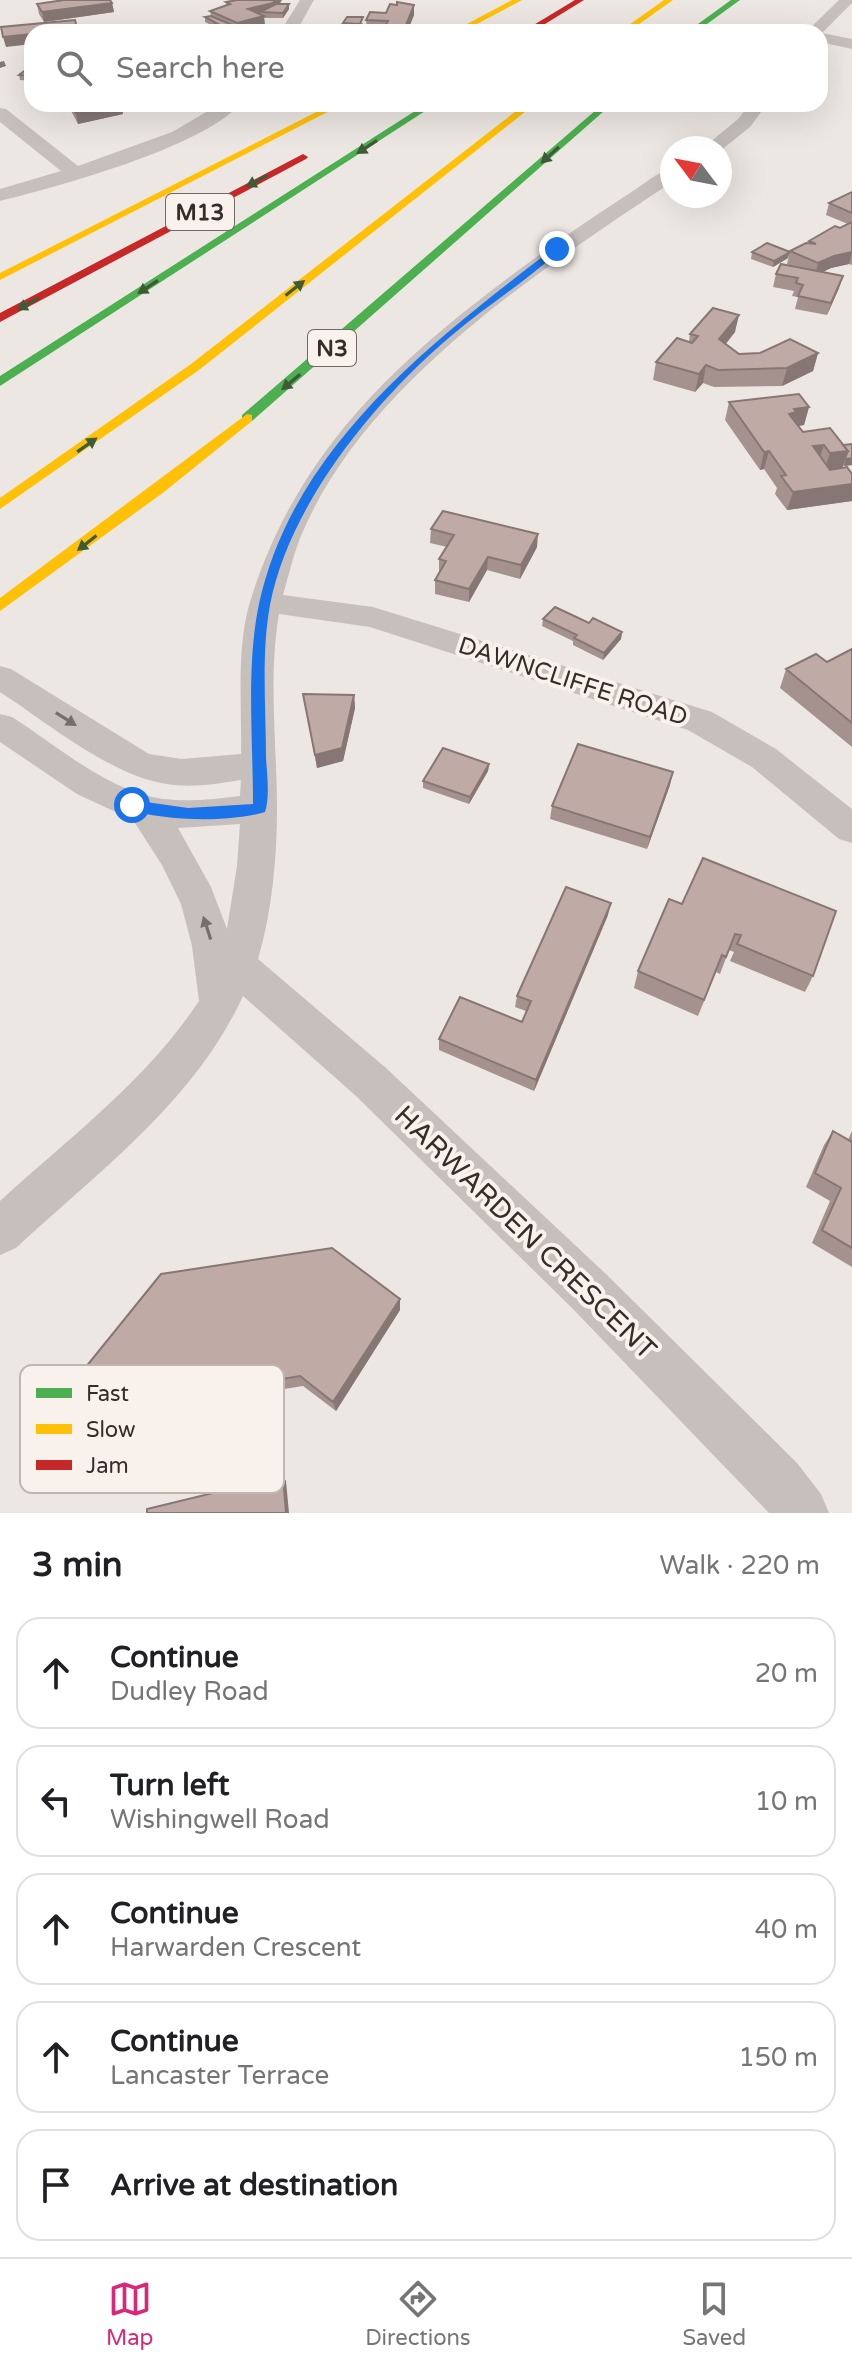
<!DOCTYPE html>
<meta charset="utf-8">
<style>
:root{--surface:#fff;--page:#f6f6f6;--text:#202124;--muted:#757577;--line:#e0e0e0;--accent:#db2777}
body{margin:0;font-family:"Varela Round",sans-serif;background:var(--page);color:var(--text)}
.compass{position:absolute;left:660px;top:136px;width:72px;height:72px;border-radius:50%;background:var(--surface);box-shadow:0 8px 32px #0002;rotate:302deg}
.stop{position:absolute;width:24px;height:24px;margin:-18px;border:6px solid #1a73e8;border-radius:50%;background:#fff}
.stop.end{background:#1a73e8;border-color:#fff;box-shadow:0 2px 8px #0008}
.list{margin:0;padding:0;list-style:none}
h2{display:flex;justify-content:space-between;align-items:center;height:104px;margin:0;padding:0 32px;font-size:34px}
h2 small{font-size:26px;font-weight:400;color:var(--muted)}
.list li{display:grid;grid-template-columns:52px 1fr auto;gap:24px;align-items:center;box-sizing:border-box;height:112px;margin:0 16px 16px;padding:0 16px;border:2px solid var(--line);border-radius:24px}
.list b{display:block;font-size:30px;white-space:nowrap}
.list p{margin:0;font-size:26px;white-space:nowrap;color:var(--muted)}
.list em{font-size:26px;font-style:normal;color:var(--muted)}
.icon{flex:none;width:44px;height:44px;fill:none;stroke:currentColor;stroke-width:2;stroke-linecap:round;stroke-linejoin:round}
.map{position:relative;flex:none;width:852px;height:1513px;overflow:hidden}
.search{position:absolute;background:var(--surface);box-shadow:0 8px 32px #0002;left:24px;right:24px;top:24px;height:88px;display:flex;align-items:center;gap:20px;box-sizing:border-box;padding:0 28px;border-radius:24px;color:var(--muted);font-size:30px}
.sheet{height:744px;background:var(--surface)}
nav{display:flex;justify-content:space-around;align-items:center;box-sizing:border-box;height:112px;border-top:2px solid var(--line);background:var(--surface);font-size:22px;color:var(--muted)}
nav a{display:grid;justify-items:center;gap:4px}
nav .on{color:var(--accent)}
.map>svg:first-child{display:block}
</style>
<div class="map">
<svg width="852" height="1513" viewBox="0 0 852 1513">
<rect width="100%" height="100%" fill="#ede7e3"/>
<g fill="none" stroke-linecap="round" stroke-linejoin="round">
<path fill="#c6bfbc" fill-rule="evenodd" d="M300,0h14l-18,32h-16z
M839,0h13v3l-30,30 30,6v10l-32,-7v-10h-14z
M220,104h20c-37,43 -183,83 -240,97v-12l61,-18 -61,-49v-14l6,1 72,57 94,-34z
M750,104h17l-17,23 -30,24v-3h-17l35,-29z
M672,168v14c-132,88 -308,202 -371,354 -8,19 -12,39 -18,59l90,12 339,105 64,37 76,60v34l-13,-4 -87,-72 -64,-37 -318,-103 -91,-13c-11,64 -2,132 -2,195 0,49 -5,103 -19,150l128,109 221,207 190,188 24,31 8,19h-60l-196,-204 -217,-213 -113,-100c-48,105 -144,175 -227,252l-16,7v-54c70,-64 146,-120 199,-200l-7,-55 -11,-42 -19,-39 -29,-45 -56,-26 -77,-52v-28l12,3c41,26 82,62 129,77 31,10 67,6 99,2l1,-16c-25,4 -50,8 -74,4 -54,-7 -121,-62 -167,-92v-26l11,3 138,85 33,5 59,-5c1,-49 -5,-106 9,-152 48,-157 156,-250 285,-344 31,-23 63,-44 95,-65 13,-8 27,-21 42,-25zM240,824l-3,42 -10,63 -16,-42 -33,-59z"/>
<path fill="#4caf50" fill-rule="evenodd" d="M731,0h9l-44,32h-9z
M426,104h10l-436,282v-10z
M603,104h9l-360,317h-10v-6z"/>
<path fill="#ffc107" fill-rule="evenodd" d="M512,0h10l-60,32h-10z
M664,0h9l-45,32h-9z
M332,104h11l-343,176v-7z
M525,104h10l-336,266 -199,139v-11l191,-134z
M247,414l5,1v6l-88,71 -164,119v-13z"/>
<path fill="#c62828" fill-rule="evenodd" d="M575,0h9l-52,32h-10z
M303,154l5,3 -2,2 -306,163v-9z"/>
</g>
<path fill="#a5928e" d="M58,0h52l2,3 2,9 -70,10 -5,-8 -2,-10 22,-3z
M226,2l54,2 9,5 -6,9h-19l1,8 -22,6h-29l-3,-1v-6l-6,-3v-5l6,-1 -1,-5 16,-6z
M414,15l-7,17h-23v-2h-17l-1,-10z
M343,23h20l-3,6 -17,-1z
M32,69v12l-12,-1 -1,-5z
M62,104h59l2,10 -45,10 -10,-19 -5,1z
M852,192v73l-3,-1 -18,4 -9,4 17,16 -12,27 -32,-6 3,-12 -6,-1 2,-5 -21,-4 3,-13 18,-7 -7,-3 3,-13 18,-8 1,-2 39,-17 -22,-9 3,-12z
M752,252l36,6 -15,9 -22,-8z
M735,332l-9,12 13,10 79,-1 -5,18 -31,15 -68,1 -11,-4 -8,9 -42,-12 3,-18 33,-20 1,-8z
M729,402l80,5 -5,18 -6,1 5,6 40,13 9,-1v21l-8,1 -1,-1 -1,3 10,6v27l-65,9 -12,-16 2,-6 -13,-19 -4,1 -35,-50z
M431,529l106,18 -17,32 -33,-9 -18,32 -34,-8v-14l4,-7v-14l8,-12 -17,-4z
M543,619l46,4 33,9 -1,7 -18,21 -30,-15v-4l-31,-15z
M852,649v98l-72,-59 6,-19 41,-7z
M303,694l51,1 1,13 -12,53 -26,7z
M489,764l-1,7 -19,33 -46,-16v-7z
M670,785l-23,64 -97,-30 2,-13z
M682,904l131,72 -8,16 -75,-31 4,-9 -5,-2 -9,24 -4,-2 -18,44 -64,-28 4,-17z
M608,915l-74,176 -95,-41v-11l83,-17 4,-11 -11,-4 2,-11z
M833,1131l15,9 4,-9v136l-40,-24 18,-42 -24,-14 18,-42z
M400,1310l-64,101 -33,-25 -95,15 -39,53 -88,-81z"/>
<path fill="#867774" d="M275,0h7l-8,13 -14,-1 1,4 -13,-7z
M112,3l2,9 -70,10 -2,-10z
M289,4v5l-6,9v-5z
M414,5v10l-7,17h-3z
M264,16l1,10 -22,6h-5l-1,-9z
M237,27v5h-14l-1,-1z
M32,34v10l-26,3 -3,-10z
M4,61l2,5 -6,2v-6z
M115,104h6l2,10 -45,10 -2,-11z
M790,252l-2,6 -15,9 1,-6z
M852,252l-3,12 -18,4 -16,8 3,-13 16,-7z
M843,276l-4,12 -12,27 4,-12z
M739,315l-4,17 -20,24 4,-17z
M818,353l-5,18 -31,15 5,-18z
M706,365l-3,18 -8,9 4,-18z
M809,407l-5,18 -12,2 -3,-13 5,-5z
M824,445l-6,18 -5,-17z
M769,451l-5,18 -4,1 4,-18z
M848,451l-6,18 -18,2 6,-18z
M852,458v7l-8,1 2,-7z
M852,484v17l-65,9 6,-18z
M538,534l-1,13 -17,32 1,-14z
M488,557l-1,13 -18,32v-13z
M622,632l-1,7 -18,21 1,-7z
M354,695l1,13 -12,53 -26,7 -2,-13z
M489,764l-1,7 -19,33 1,-7z
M673,772l-3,13 -23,64 3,-12z
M611,903l-3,12 -74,176 2,-11z
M400,1299v11l-64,101 -3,-9z
M202,1392l6,9 -39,53 -7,-8z
M283,1476l3,5 3,32h-3z"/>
<path fill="#c0aaa5" stroke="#867774" stroke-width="2" d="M64,0h46l2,3 -70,9 -5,-8z
M237,0h38l-2,3 -25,6 16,7 -27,7 -27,-12 20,-7 -4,-2z
M397,2l17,3 -10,25 -20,-1 4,-8 -22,-1 4,-8 16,1 4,-9 7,1z
M276,4h13l-6,9 -23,-1z
M211,16l26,11 -15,4 -11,-6 7,-1 -13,-7z
M347,17h16l-3,7 -17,-1z
M75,20l2,8h-3l2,4h-44v2l-29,3 -2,-10z
M27,69h5v7l-13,-1z
M71,104h44l-39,9z
M852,192v21l-23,-10z
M852,222v30l-18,4 -16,7 -28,-12 16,-8 10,1 -7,-3 26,-15 5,2z
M767,243l23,9 -16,9 -22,-9z
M781,264l62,12 -12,27 -33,-7 5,-11 -7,-2 2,-5 -22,-4z
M713,308l26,7 -20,24 20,15 21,-1 30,-14 28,14 -31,15 -69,2 -12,-5 -7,9 -43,-12 21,-24 15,5 6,-7 -8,-2z
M799,394l10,13 -15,2 2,3 -7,2 14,18 27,-4 18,23 -18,2 -6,-8 -11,1 17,24 17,-3 5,7v10l-59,8 -12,-16 5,-1 -17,-24 -5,1 -35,-50z
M852,444v14l-6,1 -1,-1 3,-7 -5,-6z
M443,511l95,23 -17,31 -33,-8 -19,32 -34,-9 11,-19 -7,-2 15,-24 -23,-6z
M555,607l34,16 4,-5 29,14 -18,21 -30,-15 3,-3 -34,-16z
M852,649v74l-66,-54 30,-15 11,8z
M303,694l51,1 -12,53 -27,7z
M578,744l95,28 -23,65 -98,-31z
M443,748l46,16 -19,33 -47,-16z
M703,858l133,53 -23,65 -76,-32 4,-9 -6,-1 -9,23 -4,-2 -18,45 -66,-29 31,-72 13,5z
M566,887l45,16 -75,177 -97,-41 21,-42 62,25 9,-21 -14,-5z
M833,1131l19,11v-2v108l-30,-18 19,-42 -26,-15z
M332,1248l68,51 -67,103 -33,-26 -98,16 -40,54 -81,-73 80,-99z
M283,1476l3,37h-139v-4z"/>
<defs><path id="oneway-solid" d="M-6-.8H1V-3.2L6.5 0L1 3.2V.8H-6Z" transform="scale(2)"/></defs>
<g fill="#3e5a37">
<use href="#oneway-solid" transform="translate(367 147) rotate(147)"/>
<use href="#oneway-solid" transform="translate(550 155) rotate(138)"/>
<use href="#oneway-solid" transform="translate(257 181) rotate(152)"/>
<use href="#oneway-solid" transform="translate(148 287) rotate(147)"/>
<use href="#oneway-solid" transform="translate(295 288) rotate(-38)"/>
<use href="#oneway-solid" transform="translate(28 304) rotate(152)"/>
<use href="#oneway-solid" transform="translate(291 382) rotate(140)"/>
<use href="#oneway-solid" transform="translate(87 445) rotate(-35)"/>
<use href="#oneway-solid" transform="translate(87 543) rotate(142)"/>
</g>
<g fill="#776e6c">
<use href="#oneway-solid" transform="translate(66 719) rotate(32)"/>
<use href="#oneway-solid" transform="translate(207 928) rotate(-108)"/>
</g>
<path fill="#1a73e8" d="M554,248l7,1c-34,32 -75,57 -110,87 -77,65 -162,169 -181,269 -9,50 -4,102 -4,153 1,16 4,39 -1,54 -39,11 -101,9 -138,-3l-2,-4 7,-5 56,8 65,-4c0,-64 -7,-139 6,-200 34,-158 175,-264 295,-356z"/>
<g text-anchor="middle" stroke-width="8" stroke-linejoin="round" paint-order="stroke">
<g fill="#f9f1eb" stroke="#716764" stroke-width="2">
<rect x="166" y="194" width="68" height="36" rx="6"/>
<rect x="308" y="330" width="48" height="36" rx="6"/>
</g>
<g font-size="22" font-weight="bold" fill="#372c2a">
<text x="200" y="220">M13</text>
<text x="332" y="356">N3</text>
</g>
<g font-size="24" fill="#372c2a" stroke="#f9f1eb">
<text transform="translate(573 681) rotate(18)" y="8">DAWNCLIFFE ROAD</text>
</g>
<g font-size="28" fill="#372c2a" stroke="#f9f1eb">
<text transform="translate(526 1232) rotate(44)" y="10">HARWARDEN CRESCENT</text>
</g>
</g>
<rect x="20" y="1365" width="264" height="128" rx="12" fill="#f9f1eb" stroke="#bfb6b1" stroke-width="2"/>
<rect x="36" y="1388" width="36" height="10" fill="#4caf50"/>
<rect x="36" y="1424" width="36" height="10" fill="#ffc107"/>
<rect x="36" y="1460" width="36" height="10" fill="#c62828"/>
<g font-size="22" fill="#372c2a">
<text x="86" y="1401">Fast</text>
<text x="86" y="1437">Slow</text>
<text x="86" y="1473">Jam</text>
</g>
</svg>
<svg class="compass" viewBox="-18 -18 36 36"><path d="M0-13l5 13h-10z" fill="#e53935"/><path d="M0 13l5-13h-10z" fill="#757577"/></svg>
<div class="stop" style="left:132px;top:805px"></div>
<div class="stop end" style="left:557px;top:249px"></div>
<div class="search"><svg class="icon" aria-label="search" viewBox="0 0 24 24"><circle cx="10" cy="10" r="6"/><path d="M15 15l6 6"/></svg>Search here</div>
</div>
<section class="sheet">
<h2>3 min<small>Walk · 220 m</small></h2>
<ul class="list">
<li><svg class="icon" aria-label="ahead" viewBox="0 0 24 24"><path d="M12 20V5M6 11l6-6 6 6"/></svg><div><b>Continue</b><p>Dudley Road</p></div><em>20 m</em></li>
<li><svg class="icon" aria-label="left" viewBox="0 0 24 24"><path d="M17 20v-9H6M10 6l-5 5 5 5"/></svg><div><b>Turn left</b><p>Wishingwell Road</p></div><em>10 m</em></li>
<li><svg class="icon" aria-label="ahead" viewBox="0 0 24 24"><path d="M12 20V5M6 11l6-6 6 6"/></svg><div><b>Continue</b><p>Harwarden Crescent</p></div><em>40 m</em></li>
<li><svg class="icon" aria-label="ahead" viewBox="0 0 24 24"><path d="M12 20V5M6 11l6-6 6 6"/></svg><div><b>Continue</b><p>Lancaster Terrace</p></div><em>150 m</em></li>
<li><svg class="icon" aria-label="arrive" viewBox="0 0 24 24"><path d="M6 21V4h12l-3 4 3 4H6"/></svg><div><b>Arrive at destination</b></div></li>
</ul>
</section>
<nav>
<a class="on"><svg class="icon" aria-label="map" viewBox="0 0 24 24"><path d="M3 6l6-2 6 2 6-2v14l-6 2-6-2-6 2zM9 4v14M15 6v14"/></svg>Map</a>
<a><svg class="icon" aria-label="directions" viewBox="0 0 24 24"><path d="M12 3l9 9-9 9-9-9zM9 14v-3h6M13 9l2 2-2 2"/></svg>Directions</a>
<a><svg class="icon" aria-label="saved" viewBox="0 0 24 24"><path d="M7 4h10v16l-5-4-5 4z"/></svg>Saved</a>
</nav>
